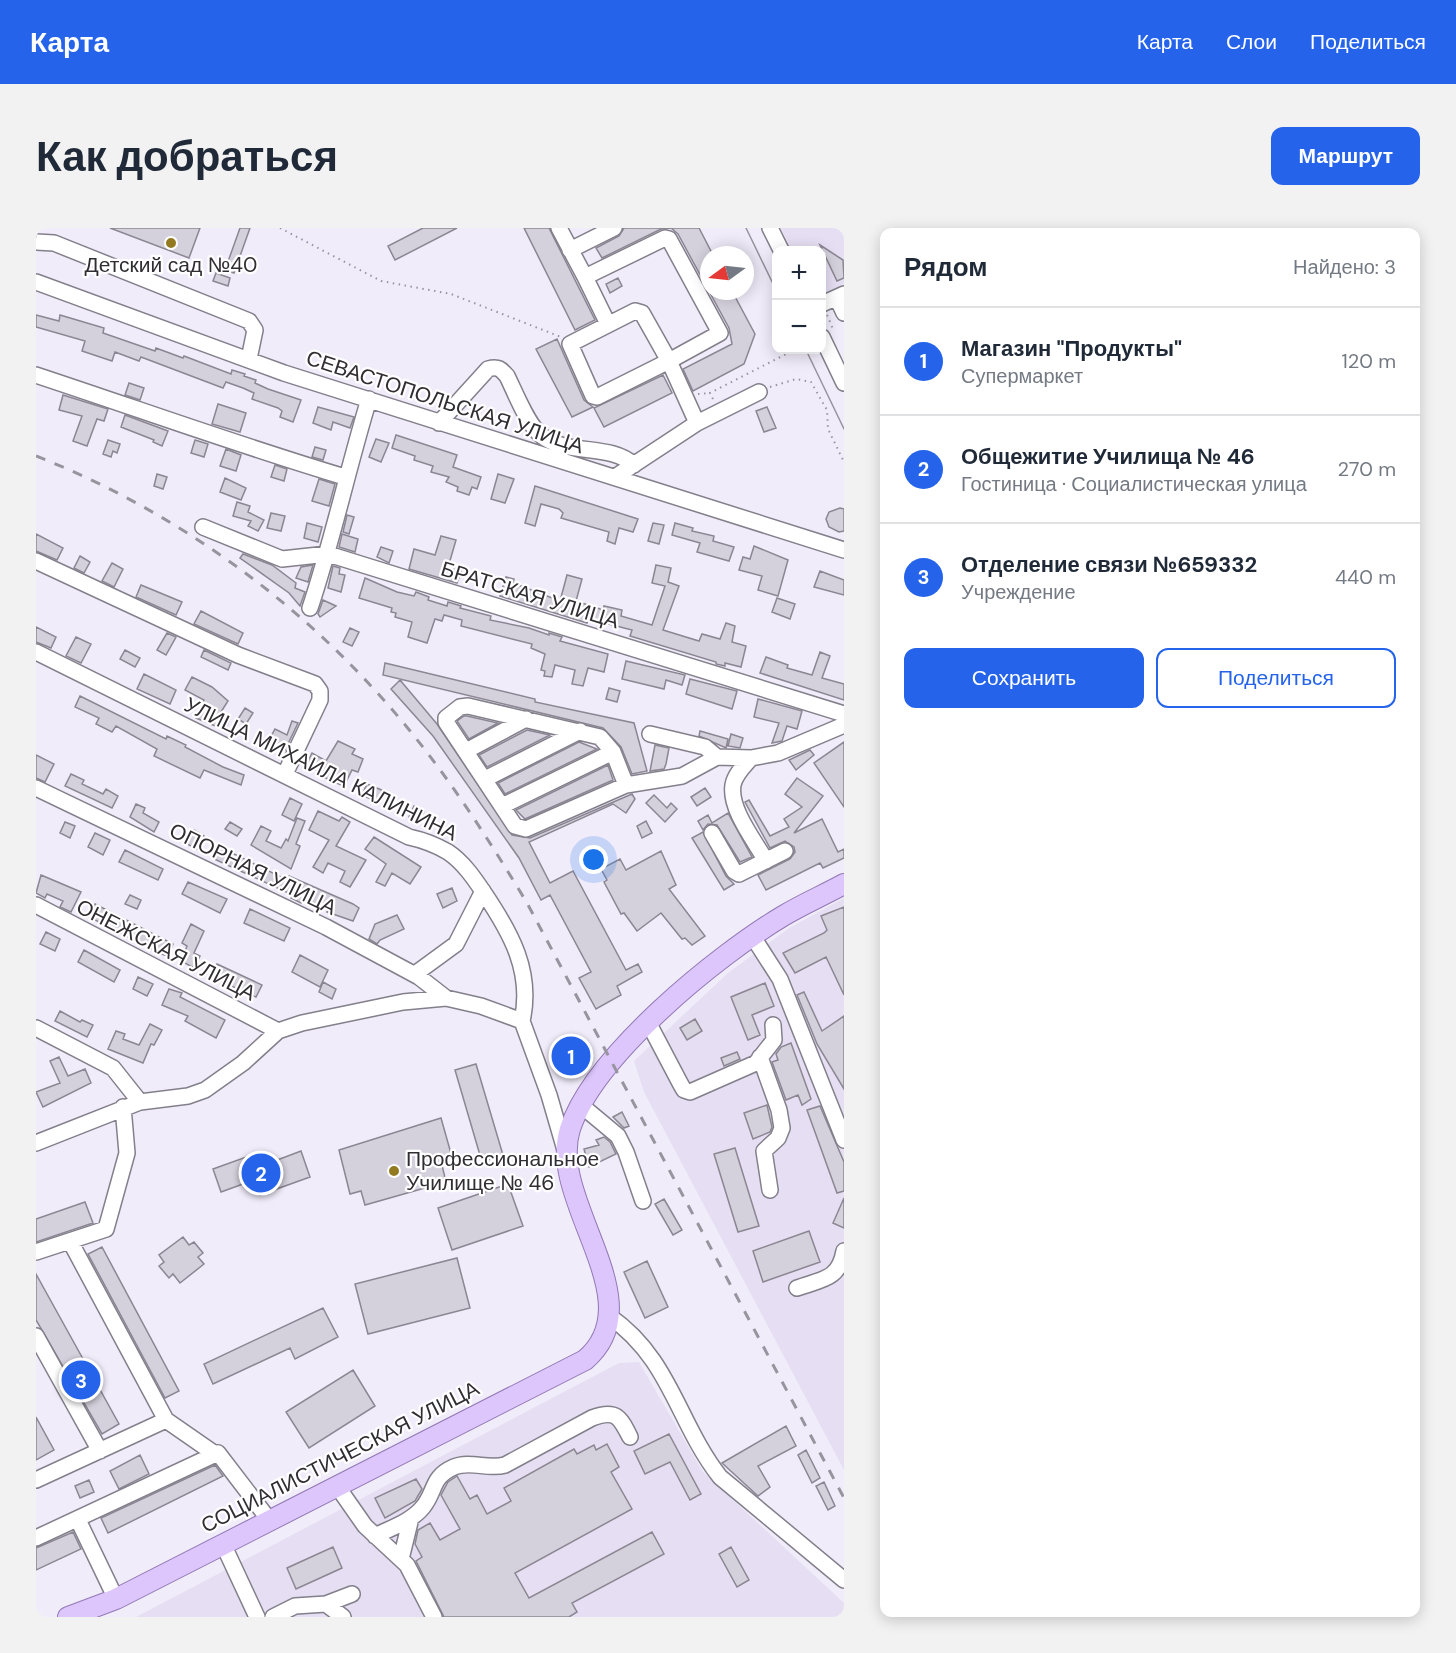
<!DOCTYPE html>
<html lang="ru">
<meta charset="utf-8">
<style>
:root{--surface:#fff;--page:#f2f2f3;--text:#1f2937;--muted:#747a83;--line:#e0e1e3;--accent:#2563eb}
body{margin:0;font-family:"DM Sans",sans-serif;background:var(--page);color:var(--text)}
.controls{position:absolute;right:18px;top:18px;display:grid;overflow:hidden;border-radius:12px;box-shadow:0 3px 15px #0003}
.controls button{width:54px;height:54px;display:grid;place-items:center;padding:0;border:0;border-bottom:2px solid var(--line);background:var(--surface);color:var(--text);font:30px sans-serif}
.compass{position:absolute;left:664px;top:18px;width:54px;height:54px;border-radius:50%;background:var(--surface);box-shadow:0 3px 15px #0003;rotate:255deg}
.you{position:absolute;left:558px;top:632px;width:21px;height:21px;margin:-15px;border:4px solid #fff;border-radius:50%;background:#1a73e8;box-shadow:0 0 0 9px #1a73e833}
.badge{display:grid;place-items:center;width:39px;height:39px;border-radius:50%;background:var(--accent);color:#fff;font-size:20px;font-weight:700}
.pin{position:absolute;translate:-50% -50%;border:3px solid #fff;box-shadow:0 2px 6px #0006}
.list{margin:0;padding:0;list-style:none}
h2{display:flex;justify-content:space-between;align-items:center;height:78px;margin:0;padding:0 24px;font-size:26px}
h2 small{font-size:20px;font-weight:400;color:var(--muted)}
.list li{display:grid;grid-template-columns:39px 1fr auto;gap:18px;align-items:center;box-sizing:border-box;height:108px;padding:0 24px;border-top:2px solid var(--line)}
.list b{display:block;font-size:22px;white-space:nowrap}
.list p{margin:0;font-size:20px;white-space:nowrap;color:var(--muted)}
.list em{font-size:20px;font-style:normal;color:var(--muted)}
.actions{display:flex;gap:12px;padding:18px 24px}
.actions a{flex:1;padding:14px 0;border:2px solid var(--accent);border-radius:12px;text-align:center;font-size:21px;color:var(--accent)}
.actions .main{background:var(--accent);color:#fff}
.map{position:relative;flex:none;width:808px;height:1389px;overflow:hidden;border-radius:12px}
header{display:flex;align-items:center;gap:36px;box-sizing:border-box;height:84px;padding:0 30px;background:var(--accent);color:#fff}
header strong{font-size:28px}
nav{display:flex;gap:33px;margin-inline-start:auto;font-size:21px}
.intro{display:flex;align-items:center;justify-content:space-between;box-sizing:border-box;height:144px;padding:0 36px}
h1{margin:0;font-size:42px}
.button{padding:15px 27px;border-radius:12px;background:var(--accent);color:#fff;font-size:21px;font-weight:700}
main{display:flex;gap:36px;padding:0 36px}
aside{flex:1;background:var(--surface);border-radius:12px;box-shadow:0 3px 15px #0003}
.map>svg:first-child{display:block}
</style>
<header>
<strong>Карта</strong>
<nav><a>Карта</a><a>Слои</a><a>Поделиться</a></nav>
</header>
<div class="intro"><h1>Как добраться</h1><a class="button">Маршрут</a></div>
<main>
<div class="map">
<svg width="808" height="1389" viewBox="0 0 808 1389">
<rect width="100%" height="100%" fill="#f1ecfa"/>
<path fill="#e6def2" d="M745,0h63v56l-22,10v-44h-31z
M808,670v572l-200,-378 -10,-31 94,-88 61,-45z
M603,1134l64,110 141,131v14h-708l483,-254z"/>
<path fill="#d4d0dc" stroke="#8b8692" stroke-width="1.5" d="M74,0h90l-11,30z
M204,0h10l-16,45 -9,-3z
M387,0h34l-62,32 -7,-14z
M488,0h25l46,92 -20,10z
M588,0h75l14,27h-4v36h23l23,43 -11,30 -51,27 -10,-22 49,-25 -3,-16 -51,-94 -7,-6 -10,1 -59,29 -6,-10 23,-12z
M784,17l23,15 1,18 -7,3z
M180,45l14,5 -2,8 -15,-5z
M582,50l4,8 -12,7 -4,-9z
M0,87l23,6 1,-6 44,13 -1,5 52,18 1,-3 27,10 1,-2 47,18 1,-4 13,4 -1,2 12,4 -1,3 13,6 33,11 -8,22 -13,-5 2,-6 -4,-3 -26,-9 2,-6 -11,-5 -17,-6 -3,6 -82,-31 -2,4 -24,-9 -3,9 -30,-10 3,-10 -49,-14z
M521,111l27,61 9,7 -21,10 -36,-68z
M627,147l9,18 -68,34 -10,-19z
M93,155l15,5 -4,12 -15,-5z
M27,167l45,14 -4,12 -7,-2 -10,27 -14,-5 9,-25 -23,-6z
M182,176l28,9 -6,19 -28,-8z
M282,179l36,10 -4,11 -17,-6 -2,8 -18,-7z
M731,179l9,21 -12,4 -8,-21z
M89,187l43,16 -6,15 -9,-4 1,-2 -33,-13z
M360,207l61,20 -4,12 28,10 -4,12 -5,-2 -3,8 -12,-4 1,-4 -12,-5 3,-5 -18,-5 2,-6 -19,-6 1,-4 -23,-8z
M340,211l13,4 -8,19 -12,-5z
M72,212l12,4 -3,9 -4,-2 -2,6 -8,-3z
M159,212l13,4 -4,13 -13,-4z
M279,219l11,3 -3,10 -11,-3z
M190,221l15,6 -5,16 -16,-5z
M239,237l12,4 -3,12 -13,-4z
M121,246l10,3 -4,12 -9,-3z
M462,246l16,5 -9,24 -14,-4z
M189,250l21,10 -5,12 -21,-8z
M283,251l16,5 -6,22 -17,-5z
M499,258l103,33 -5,13 -14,-4 -4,16 -8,-3 2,-9 -48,-14 2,-5 -4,-4 -18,-5 -6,22 -10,-3z
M201,274l13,4 -2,6 16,8 -6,11 -10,-5 3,-5 -18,-5z
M804,280l4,1v22l-5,1 -10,-5 -3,-8 3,-7z
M235,285l14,3 -4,15 -14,-3z
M311,287l7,2 -5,17 -6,-2z
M271,295l15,4 -4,15 -14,-4z
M617,295l11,2 -5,19 -11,-3z
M639,295l18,5 -1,3 22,5 -1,5 21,6 -5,14 -32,-9 3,-9 -28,-8z
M0,306l27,14 -6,12 -21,-9z
M306,306l16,5 -3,13 -16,-5z
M405,308l15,4 -7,24 13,5 -5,14 -48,-14 5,-20 21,6z
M718,318l34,14 -10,36 -20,-6 4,-14 -23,-6 4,-13 7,2z
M345,319l12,4 -4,12 -12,-6z
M207,326l29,11 24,18 -1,5 10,4 -5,14 -11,-13 -49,-35z
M44,328l10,6 -6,11 -10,-5z
M76,335l11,6 -9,18 -12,-6z
M277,337l-5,17 -12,-4 5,-11z
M620,337l15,3 -3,14 11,4 -16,44 36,11 3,-7 18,5 6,-16 9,3 -3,16 14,4 -5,21 -16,-4v3l-9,-2v-2l-86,-26 2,-6 -43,-11 -2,4 -87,-27 6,-19 8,2 -1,4 47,18 7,-26 15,4 -6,22 27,9 1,-4 18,4 -1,6 31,9 13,-39 -13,-3z
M297,338l7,2 -1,6 6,1 -4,17 -13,-4z
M784,343l24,9v15l-30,-8z
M329,350l32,14 17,4 2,-4 13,5 -1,3 19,6 1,-4 10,3 3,1 -1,2 31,8 -1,4 39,8 20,7v-2l13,4 -2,4 48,13 -4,18 -16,-4 -5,18 -11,-2 3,-14 -20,-5 -3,12 -8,-1 1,-5 -4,-1 4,-16 -14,-6 1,-4 -71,-18 1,-6 -18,-5 -2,6 -7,-2 -8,24 -19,-6 4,-15 -17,-5 1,-4 -5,-1 1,-4 -33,-10z
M105,357l41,17 -6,13 -40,-18z
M741,370l18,6 -5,15 -18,-7z
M287,372l13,6 -16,11 -2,-3z
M165,383l42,22 -5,11 -44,-20z
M0,399l20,10 -5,11 -15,-6z
M314,400l9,4 -7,14 -9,-4z
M131,405l9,4 -10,18 -9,-5z
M40,409l15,7 -10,19 -15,-7z
M89,422l15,8 -5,9 -15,-8z
M168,422l27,13 -3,7 -27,-13z
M784,424l10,4 -8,22 22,6v16l-84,-27 6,-16 22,8 -1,3 25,7z
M590,433l59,14 -3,10 -16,-5 -2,9 -42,-10z
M349,435l150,36v3l99,21 13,48 -15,3 -11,-27 -18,-19 -220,-53z
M108,446l32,16 -6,14 -33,-15z
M156,449l20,10 16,14 -7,11 10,4 -6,14 -29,-12 8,-18 -19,-10z
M654,451l47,12 -5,18 -46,-15z
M364,452l37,44 75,111 18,3 102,-44 3,5 -9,14 -13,-9 -84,38 21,41 23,-12 53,99 12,-6 4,8 -25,14 4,9 -25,14 -17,-31 12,-6 -41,-77 -9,5 -22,-42 -86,-122 -42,-47z
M573,460l11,3 -3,11 -11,-3z
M44,468l86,43 1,-3 19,9 -1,2 38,20 21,8 -3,10 -37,-15 -4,8 -46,-22 3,-7 -41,-23 -4,6 -16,-8 3,-6 -24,-11z
M722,471l44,12 -5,18 -10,-3 -5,15 -10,2 7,-20 -25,-6z
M209,480l8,5 -7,11 -8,-5z
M428,488h3l31,7 -29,16 -12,-18z
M256,493l6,2 -13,27 -17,-8 7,-13 12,6z
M491,502l23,5 -63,32 -8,-12z
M664,503l28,8 -2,9 -27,-12z
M695,506l12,4 -3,10 -12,-2z
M302,513l17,8 -3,5 11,5 -5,13 -6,-2 -7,14 -4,1 -24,-11 1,-3 -12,-6 6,-12 14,8z
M543,514l18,7 -92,45 -7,-11z
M808,514v65l-30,-44z
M619,517l14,3 -3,16 -2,5 -14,2z
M774,522l4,5 -18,15 -7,-10z
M0,527l18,9 -9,18 -9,-4z
M572,537l5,15 -88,39 -9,-9z
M35,546l13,6 -2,4 21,10 3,-5 12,7 -6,12 -47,-22z
M761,550l26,18 -29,37 28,-14 16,33 6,-3v9l-21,10 -3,-5 -54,27 -8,-15 32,-16 5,-7 -1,-5 -9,-6 -15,7 -25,-46 4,-2 21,36 19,-9 -5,-8 18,-12 -17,-13z
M331,556l17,7 -5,12 -17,-8z
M669,560l6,9 -14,9 -6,-9z
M618,567l13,13 4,-5 6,6 -12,13 -19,-19z
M254,570l12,6 -8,17 -12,-6z
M100,576l9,4 -2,5 16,9 -5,10 -24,-15z
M378,578l10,5 -5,11 -10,-5z
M282,583l21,10 3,-4 8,5 -14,24 30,14 -16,27 -10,-5 5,-11 -17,-8 -5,10 -10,-6 16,-27 -20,-10z
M692,585l24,44 -12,5 -23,-37 -9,-1 -5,6 -5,-9 10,-6 4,8z
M261,590l8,3 -9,23 4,2 -9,23 -40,-24 10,-19 10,5 -5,10 15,7 5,-9 2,2z
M610,593l6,12 -10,5 -5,-12z
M29,594l10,4 -5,12 -10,-5z
M194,594l12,7 -5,7 -12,-7z
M158,602l10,6 -7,13 -10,-5z
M667,604l23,44 8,8 -10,6 -32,-52z
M59,605l15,7 -7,15 -15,-8z
M338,609l47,30 -11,17 -18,-11 -7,13 -9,-4 10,-18 -21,-15z
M184,619l67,33 2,-4 64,28 6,4 -6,13 -26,-9 1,-3 -25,-11 -2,5 -10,-5 2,-3 -79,-36z
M89,622l38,19 -5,11 -39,-18z
M625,623l15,34 -7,4 36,47 -13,9 -7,-7 -3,1 -21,-26 -24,18 -13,-18 -3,1 -17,-32 3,-2 -6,-11 19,-10 6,11z
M5,647l40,17 -10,20 -11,-5 3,-6 -16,-7 -2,4 -9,-5z
M152,654l39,17 -7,14 -38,-19z
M416,660l5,13 -14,7 -6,-14z
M94,667l11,5 -4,9 -12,-5z
M59,676l78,40 -5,11h-4l-75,-38z
M808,679v88l-18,-38 -31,16 -12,-20 41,-20 3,-3 -6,-14z
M214,681l40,19 -6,13 -40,-18z
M361,687l7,14 -24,11 -3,4 -8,-5 6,-15z
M155,696l13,7 -10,22 6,3 -6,12 -13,-7 6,-15 -5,-3z
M10,704l14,7 -5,12 -15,-7z
M48,722l36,20 -6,12 -36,-20z
M264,727l28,15 -8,17 -28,-15z
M181,736l45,21 -6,12 -45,-20z
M102,749l15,7 -6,12 -14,-7z
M287,754l13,7 -4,10 -13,-7z
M729,755l9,23 -22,9 8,20 -12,5 -17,-43z
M133,761l13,4 -2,4 45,23 -9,18 -31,-17 3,-5 -26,-11z
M768,764l18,39 22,-15v73l-27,-45 -20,-49z
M24,783l20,11 2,-2 11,5 -6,12 -32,-16z
M659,791l7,12 -15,9 -7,-12z
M114,796l12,6 -8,15 -3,-1 -8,19 -35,-14 8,-18 9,3 -2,5 16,6z
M755,815l20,56 -9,6 -4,-10 -12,5 -14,-38 6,-2 -2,-6 5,-7z
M701,824l3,7 -16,7 -3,-8z
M23,829l9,19 17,-7 6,14 -48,24 -7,-15 24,-9 -10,-22z
M440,836l27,91 -21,7 -27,-92z
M731,877l5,22 -2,5 -17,7 -9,-26z
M784,878l24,56v29l-7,2 -30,-83z
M586,884l7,14 -5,2 -11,-11z
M405,890l11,39 -11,4 5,21 -81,23 -4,-14 -11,3 -11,-44z
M568,909l6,5 6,12 -27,13 -5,-18 15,-4 -3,-5z
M699,920l24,78 -21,6 -24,-78z
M265,923l9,26 -50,18 -6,-15 -33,12 -8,-23 47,-17 4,13z
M472,956l15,42 -71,24 -14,-42z
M808,970v30l-11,-5z
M628,971l18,31 -9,5 -18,-31z
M49,974l8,21 -57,19v-23z
M773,1003l11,31 -57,20 -10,-31z
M147,1009l6,8 5,-3 9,11 -5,4 6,7 -24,19 -7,-9 -4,4 -10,-12 5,-4 -5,-7z
M66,1019l77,144 -14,7 -77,-144z
M421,1030l13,50 -102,26 -13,-50z
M611,1033l21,46 -23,11 -21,-46z
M0,1046l83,150 -17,10 -66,-114z
M287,1080l15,29 -43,22 -5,-11 -77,36 -9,-20z
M317,1142l22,36 -66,42 -23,-36z
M0,1189l18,33 -18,10z
M750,1198l10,20 -38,20 12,21 -12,9 -36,-33z
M633,1206l32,60 -11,6 -20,-38 -25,12 -11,-23z
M571,1216l12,23 -8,5 21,37 -117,64 14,25 123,-66 12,22 -92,49 5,9 -8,5h-125l-28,-56 6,-4 -7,-13 3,-14 12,-7 10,17 20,-11 -19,-34 7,-13 9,-6 13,23 7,-4 10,19 24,-13 -7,-13 70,-39 3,5 17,-9 2,5z
M770,1222l14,28 -8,5 -14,-28z
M104,1227l9,19 -30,15 -9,-18z
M179,1237l8,11 -115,57 -7,-15z
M380,1251l6,10 -7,12 -30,17 -10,-20z
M53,1252l5,12 -14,6 -5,-12z
M788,1254l11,24 -7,4 -12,-24z
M37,1304l8,17 -45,21v-22z
M297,1319l9,21 -46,21 -9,-21z
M695,1319l18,33 -12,7 -18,-33z"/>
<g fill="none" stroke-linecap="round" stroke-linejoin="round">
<defs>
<path id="minor" d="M523,0l26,49 80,-39 4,1 51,94 -51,28 -27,-48 -7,-2 -65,33 23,52 4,1 72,-36 28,62 -82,54
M734,0l11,22
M0,14l18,1 195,78 6,9 -6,29
M534,22l44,-22
M549,49l23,47
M0,54l248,91 560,177
M801,70l7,15
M786,76l22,-10
M786,109l22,46
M0,147c103,34 205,71 309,102
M403,195l49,-54c10,-3 13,0 19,7 8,16 21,50 35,60 26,20 68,7 92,29
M661,195l62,-31
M167,299l79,32 46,-5 516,160
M0,333l202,94 77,29 5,7v9l-35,74
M274,380c23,-69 38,-140 59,-209
M0,424l373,185c14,3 27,8 39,15 15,10 26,26 36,41 27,40 49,79 38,128
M614,506l55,13 12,10
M430,523l60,-32
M715,530c-7,8 -16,16 -18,27 -4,24 22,56 33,76
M449,551l95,-48
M590,557l-13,-33 -13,-15 -132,-31 -8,1 -14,11v4l69,104 11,3 100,-44 56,-9 35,-19 34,1 27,-5 66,-28
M0,560l290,139 93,50 27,21
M466,578l111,-54
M676,605l22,38 5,3 46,-23
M0,677l242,126
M717,709l27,42 64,161
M379,746l41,-30 27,-53
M613,796l31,59 4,7 6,2 66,-29 18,-23 -1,-15
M0,800l77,40 27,34
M724,829l19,53 3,18 -4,10 -14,13 6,39
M546,878l36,30 8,16 17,49
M0,915l104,-41 48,-6 17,-6 38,-27 35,-32 24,-8 101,-21 43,-4 35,8 41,15 27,74 16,55
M34,1013l96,179 49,34
M0,1024l70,-23 21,-76 -4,-46
M761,1060c25,-9 42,-8 47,-37
M573,1088c62,43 68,106 111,161l124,103
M0,1108l64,115
M0,1252l130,-60
M301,1258l28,40 42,39 27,52
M44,1296l36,75
M339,1308c16,-8 37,-15 48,-29 13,-16 8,-30 31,-40 16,-7 34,3 51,-2l87,-47c24,-9 28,-1 38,19
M0,1310l182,-85 52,68
M187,1316l34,73
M365,1331l10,-41
M290,1376l17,13
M237,1389l22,-11 31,-2 26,-10"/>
<path id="major" d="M32,1389l48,-18 469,-239c70,-59 -38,-159 -15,-231 24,-74 148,-174 213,-213 20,-12 41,-21 61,-32"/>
</defs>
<use href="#minor" stroke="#837f8b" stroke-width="18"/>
<use href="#major" stroke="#9178b4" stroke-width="22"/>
<path stroke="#99959f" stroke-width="2" stroke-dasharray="1.5 4.5" stroke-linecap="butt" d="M244,0l101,53 70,13 110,43
M791,87l6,14
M734,159l26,-8 15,3 16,28 1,19 16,33
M662,166l12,-1
M677,171l-3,-6 84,-43"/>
<use href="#minor" stroke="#fff" stroke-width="15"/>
<use href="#major" stroke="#dcc6fc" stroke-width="20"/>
<path stroke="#98949e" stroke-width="1.5" d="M710,0l30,62
M770,122l38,79"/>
<path stroke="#98949e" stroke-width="3" stroke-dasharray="10 10" stroke-linecap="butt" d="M0,228c140,55 268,148 365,264 48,57 88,120 126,183l317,595"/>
</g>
<g fill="#937a20" stroke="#fff" stroke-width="2">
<circle cx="135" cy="15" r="6"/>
<circle cx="358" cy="943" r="6"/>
</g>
<g text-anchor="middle" stroke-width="4.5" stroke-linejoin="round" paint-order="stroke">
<g font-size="21" fill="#302e33" stroke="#fff">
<text x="135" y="44">Детский сад №40</text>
<text x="370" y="938" text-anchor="start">Профессиональное<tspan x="370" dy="24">Училище № 46</tspan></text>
</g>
<g font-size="21" fill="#302e33" stroke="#fff">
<text transform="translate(409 174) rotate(18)" y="7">СЕВАСТОПОЛЬСКАЯ УЛИЦА</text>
<text transform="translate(494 367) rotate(17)" y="7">БРАТСКАЯ УЛИЦА</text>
<text transform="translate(285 541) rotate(26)" y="7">УЛИЦА МИХАИЛА КАЛИНИНА</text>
<text transform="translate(217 641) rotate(26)" y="7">ОПОРНАЯ УЛИЦА</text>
<text transform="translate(130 722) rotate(27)" y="7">ОНЕЖСКАЯ УЛИЦА</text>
<text transform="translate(304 1229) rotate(-27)" y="7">СОЦИАЛИСТИЧЕСКАЯ УЛИЦА</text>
</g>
</g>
</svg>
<div class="controls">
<button>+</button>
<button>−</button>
</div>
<svg class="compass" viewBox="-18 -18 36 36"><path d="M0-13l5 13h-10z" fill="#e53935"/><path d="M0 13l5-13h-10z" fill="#747a83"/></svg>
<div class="you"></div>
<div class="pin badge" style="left:535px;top:828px">1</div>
<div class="pin badge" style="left:225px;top:945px">2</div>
<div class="pin badge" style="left:45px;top:1152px">3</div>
</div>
<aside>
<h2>Рядом<small>Найдено: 3</small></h2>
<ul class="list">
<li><span class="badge">1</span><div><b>Магазин &quot;Продукты&quot;</b><p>Супермаркет</p></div><em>120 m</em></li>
<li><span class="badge">2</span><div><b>Общежитие Училища № 46</b><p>Гостиница · Социалистическая улица</p></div><em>270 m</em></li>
<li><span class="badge">3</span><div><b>Отделение связи №659332</b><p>Учреждение</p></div><em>440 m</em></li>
</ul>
<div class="actions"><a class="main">Сохранить</a><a>Поделиться</a></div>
</aside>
</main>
